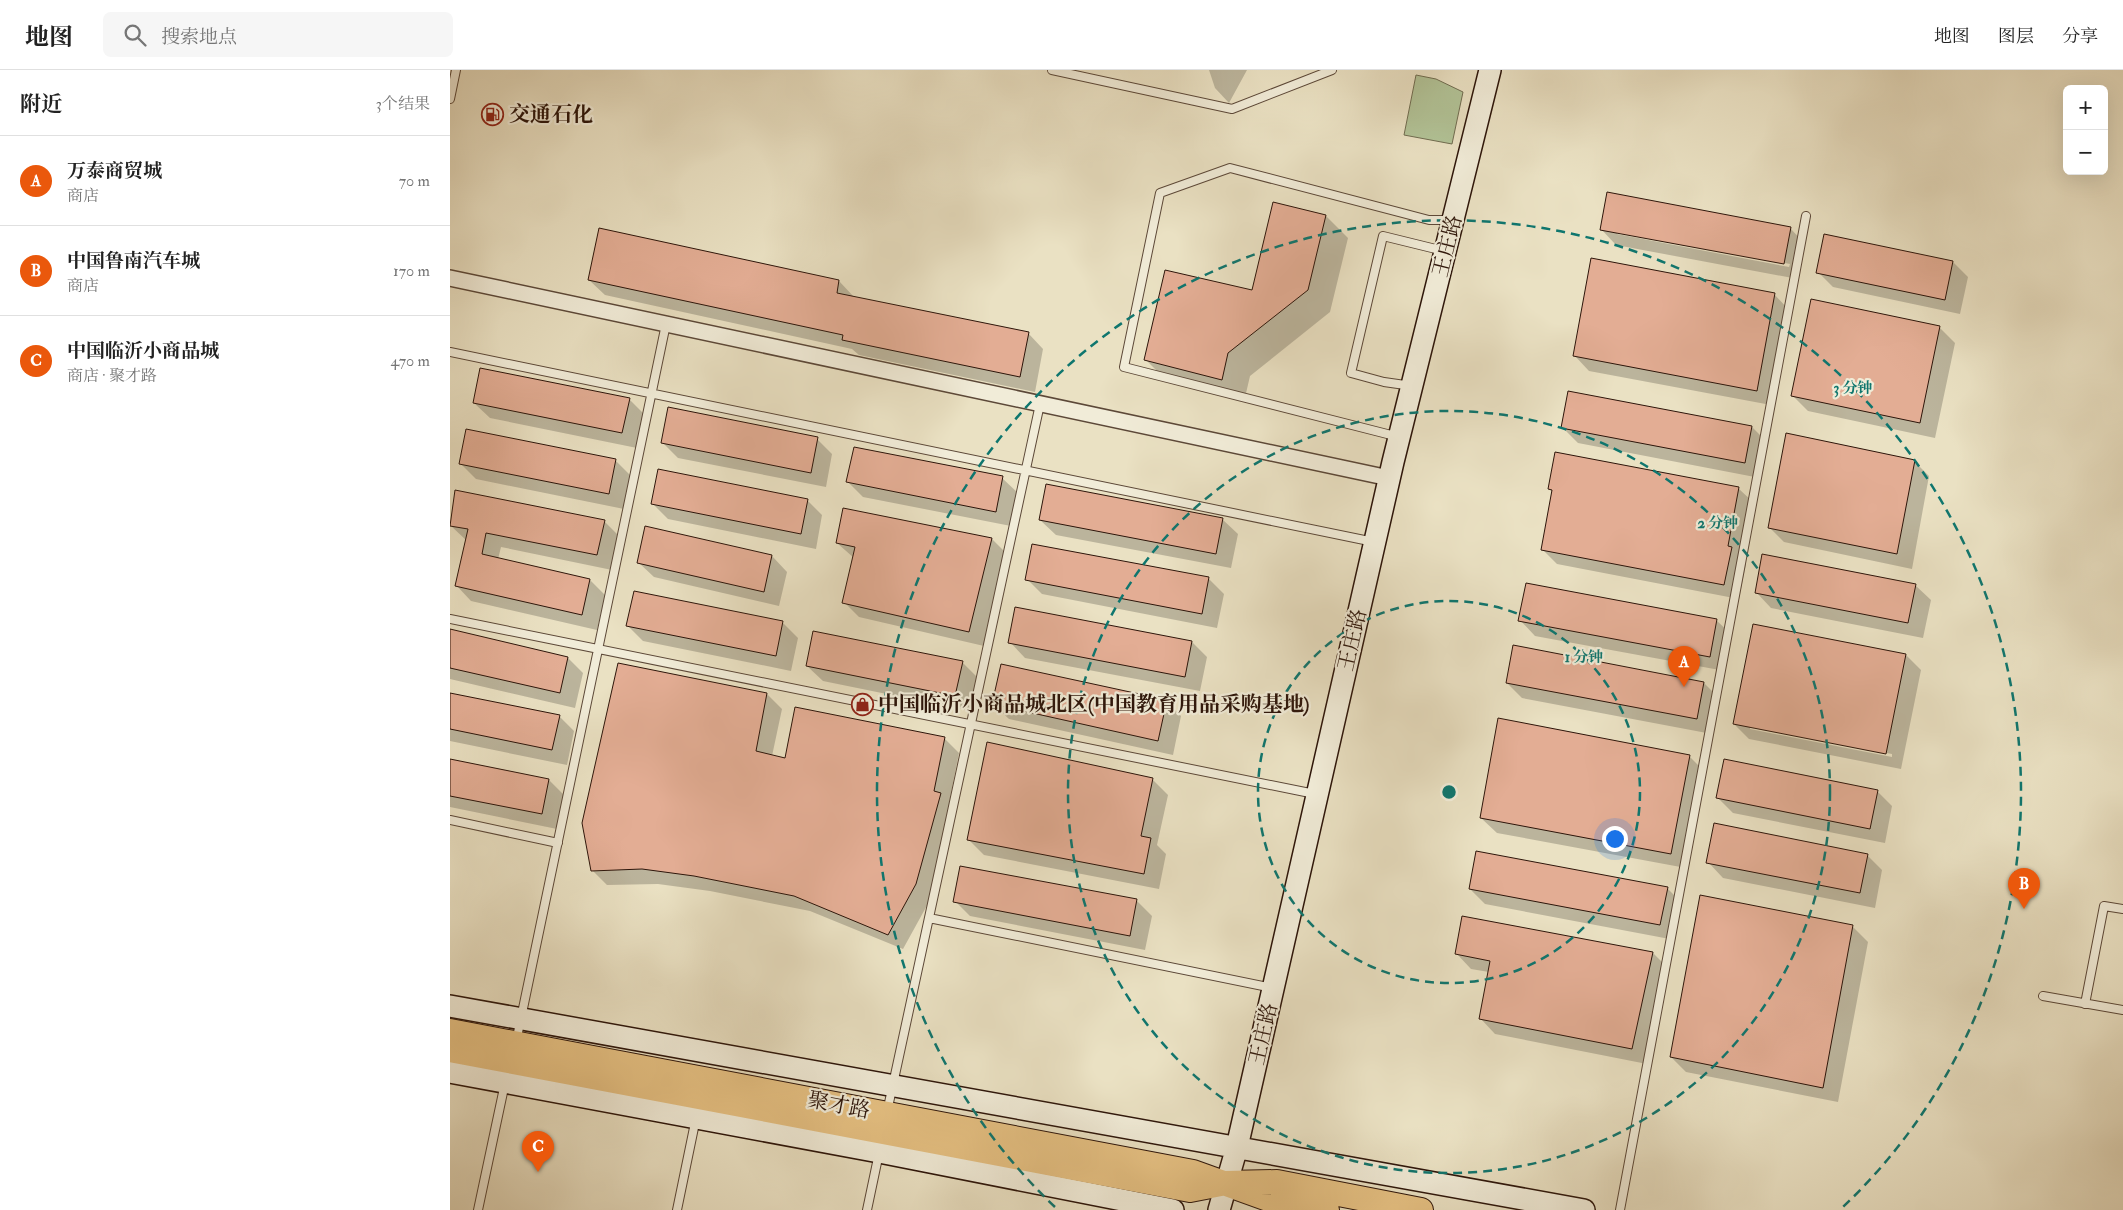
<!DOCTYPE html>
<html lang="zh">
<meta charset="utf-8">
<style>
:root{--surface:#fff;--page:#f6f6f6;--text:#222;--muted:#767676;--line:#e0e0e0;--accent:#ea580c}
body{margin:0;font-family:"IM FELL Double Pica","Noto Serif SC",serif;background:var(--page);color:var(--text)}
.controls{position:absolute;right:15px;top:15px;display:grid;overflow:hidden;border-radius:8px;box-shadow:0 5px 20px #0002}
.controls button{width:45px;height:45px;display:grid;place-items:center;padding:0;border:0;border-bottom:1px solid var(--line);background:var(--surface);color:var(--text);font:25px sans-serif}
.you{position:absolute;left:1164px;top:768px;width:18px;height:18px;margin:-12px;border:4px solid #fff;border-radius:50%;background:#1a73e8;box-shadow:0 0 0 8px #1a73e833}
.badge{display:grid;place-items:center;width:32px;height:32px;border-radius:50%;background:var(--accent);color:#fff;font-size:16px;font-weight:700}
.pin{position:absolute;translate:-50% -41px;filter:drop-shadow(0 1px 2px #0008)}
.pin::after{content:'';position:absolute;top:26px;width:18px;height:15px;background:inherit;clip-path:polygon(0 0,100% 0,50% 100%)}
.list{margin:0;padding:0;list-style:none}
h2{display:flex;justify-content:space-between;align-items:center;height:65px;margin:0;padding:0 20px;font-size:21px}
h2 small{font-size:16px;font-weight:400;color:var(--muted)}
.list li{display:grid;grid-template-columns:32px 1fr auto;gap:15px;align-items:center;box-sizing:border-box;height:90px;padding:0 20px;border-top:1px solid var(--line)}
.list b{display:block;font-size:19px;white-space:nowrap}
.list p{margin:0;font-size:16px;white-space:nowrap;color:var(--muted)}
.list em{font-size:16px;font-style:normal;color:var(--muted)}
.icon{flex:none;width:28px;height:28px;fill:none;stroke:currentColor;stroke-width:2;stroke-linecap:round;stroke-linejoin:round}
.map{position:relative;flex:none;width:1673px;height:1140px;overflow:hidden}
header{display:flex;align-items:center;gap:30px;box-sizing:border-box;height:70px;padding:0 25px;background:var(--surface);border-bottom:1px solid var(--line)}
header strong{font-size:24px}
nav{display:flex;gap:28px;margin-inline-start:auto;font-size:18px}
.search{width:350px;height:45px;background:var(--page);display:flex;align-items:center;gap:12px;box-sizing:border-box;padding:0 18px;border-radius:8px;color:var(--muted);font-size:19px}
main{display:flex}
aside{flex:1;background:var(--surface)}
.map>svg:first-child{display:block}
</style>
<header>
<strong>地图</strong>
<div class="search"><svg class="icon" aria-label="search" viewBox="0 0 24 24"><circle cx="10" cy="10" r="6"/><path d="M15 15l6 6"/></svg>搜索地点</div>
<nav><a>地图</a><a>图层</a><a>分享</a></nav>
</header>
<main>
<aside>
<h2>附近<small>3个结果</small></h2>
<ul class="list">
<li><span class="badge">A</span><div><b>万泰商贸城</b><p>商店</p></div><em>70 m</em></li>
<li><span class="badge">B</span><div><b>中国鲁南汽车城</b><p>商店</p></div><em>170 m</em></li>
<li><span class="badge">C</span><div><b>中国临沂小商品城</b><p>商店 · 聚才路</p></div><em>470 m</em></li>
</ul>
</aside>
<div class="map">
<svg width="1673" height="1140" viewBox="0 0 1673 1140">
<rect width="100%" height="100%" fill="#eae1c3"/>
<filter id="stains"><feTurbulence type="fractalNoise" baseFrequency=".004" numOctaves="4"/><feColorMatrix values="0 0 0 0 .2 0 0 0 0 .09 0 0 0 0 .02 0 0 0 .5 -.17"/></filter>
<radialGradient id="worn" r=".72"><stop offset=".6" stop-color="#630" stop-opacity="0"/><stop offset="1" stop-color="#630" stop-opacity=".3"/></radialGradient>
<path fill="#b2c397" stroke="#706c50" d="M966,5l20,4 27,13 -11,52 -48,-9z"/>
<path fill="#0003" fill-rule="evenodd" d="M759,0h38l-18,33 -14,-15z
M876,146l22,22 -18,74 -80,64 -6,26 -76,-20 -23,-23 107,-67z
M1340,158l15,16 -7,35 -182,-34 -15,-16zM1167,162l173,32 -1,3 -172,-33z
M1503,192l15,15 -8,37 -127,-27 -15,-15z
M139,210l250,1 15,16 174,36 15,16 -8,43 -176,-37 -7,-6 -247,-54z
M1324,224l15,16 -18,95 -182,-34 -15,-16z
M1489,257l16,16 -20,95 -127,-27 -15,-15z
M179,329l15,15 -7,34 -147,-30 -16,-15z
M1302,357l15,15 -7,36 -182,-35 -15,-15z
M367,369l15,15 -6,33 -148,-29 -15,-15z
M165,390l15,15 -6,34 -148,-30 -15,-15z
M1464,391l15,15 -17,93 -128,-27 -15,-15z
M552,408l16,15 -7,33 -148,-29 -15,-15z
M1288,418l16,15 -11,57 3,4 -7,35 -182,-35 -15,-15 11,-57 -4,-3z
M6,422l148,29 15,15 -7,34 -111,-23 -3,12 92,21 15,15 -8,35 -126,-29 -15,-16 11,-44 -17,-16z
M357,430l15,15 -6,34 -148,-30 -15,-15z
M772,449l16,15 -7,34 -175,-33 -16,-15z
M542,469l15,15 -23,92 -125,-29 -15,-15 10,-44 -17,-15z
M583,475l176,34 15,15 -7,34 -175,-34 -15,-15z
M322,486l15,16 -8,34 -125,-29 -16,-15z
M1465,515l16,15 -8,38 -152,-30 -15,-16z
M1070,550h196l16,15 -7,36 -190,-35z
M332,552l16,16 -7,33 -148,-30 -15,-15z
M1304,555l152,30 15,15 -20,99 -152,-30 -15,-15zM1300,656l142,28v3l-142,-28z
M0,561l118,27 15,15 -8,35 -125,-29z
M560,572h182l15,15 -7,34 -175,-33z
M512,592l15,15 -7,34 -147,-30 -16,-15z
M169,595l148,29 15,15 -10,47 14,3 158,-21 15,15 -10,50 7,6 -26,91 -27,49 -93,-38 -100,-20 -52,-7 -51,1 -15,-15z
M1057,613h197l15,15 -7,36 -190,-36z
M0,624l109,22 15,15 -7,34 -117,-24z
M716,631l15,15 -8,39 -164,-36 -16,-15z
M1239,686l15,15 -18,97 -189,-35 -16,-15z
M0,690l99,20 15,15 -7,34 -107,-22z
M702,709l16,16 -11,50 9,9 -7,35 -175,-34 -15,-15z
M1427,721l15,15 -7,37 -152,-30 -15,-15z
M1417,785l15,15 -7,38 -152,-30 -15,-16z
M1217,818l15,15 -7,37 -190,-36 -15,-15z
M505,831h182l15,15 -7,34 -175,-34z
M1402,856l16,16 -30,160 -152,-30 -15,-15z
M1006,883h197l15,15 -21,96 -152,-30 -15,-16 9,-46 -18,-3z"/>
<path fill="#e3ad94" stroke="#2d150a" d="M1157,122l184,35 -7,37 -184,-34z
M823,132l53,13 -18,75 -80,63 -6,27 -78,-20 21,-90 87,20z
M149,158l240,52 -2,13 192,39 -9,45 -178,-37 1,-5 -255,-55z
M1374,164l129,27 -8,39 -129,-27z
M1141,188l184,35 -18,98 -184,-35z
M1361,229l129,27 -20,97 -129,-27z
M30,298l150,30 -8,35 -149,-30z
M1118,321l184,35 -7,37 -184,-35z
M218,337l150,30 -7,36 -150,-30z
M16,359l150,30 -7,35 -150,-30z
M1336,363l129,27 -18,94 -129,-26z
M404,377l149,29 -7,36 -150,-30z
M1105,382l184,35 -11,59 4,1 -8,38 -183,-35 11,-60 -4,-1z
M208,399l150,30 -7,35 -150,-30z
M596,414l177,34 -7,36 -177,-34z
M5,420l150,30 -8,35 -111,-22 -4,21 108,25 -8,36 -127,-29 13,-57 -18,-3z
M393,438l149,30 -23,94 -127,-29 13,-56 -19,-4z
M195,456l127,29 -8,37 -127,-29z
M582,474l177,33 -7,37 -177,-34z
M1312,484l154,30 -8,39 -153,-30z
M1076,513l191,36 -7,38 -192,-36z
M184,521l149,30 -7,35 -150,-30z
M565,537l177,34 -7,36 -177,-34z
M1303,554l153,30 -20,100 -153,-30z
M0,559l118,28 -8,36 -110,-25z
M363,561l150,30 -8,35 -149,-30z
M1063,575l191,37 -7,37 -191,-36z
M168,593l149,30 -11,58 29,7 10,-51 150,30 -11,54 7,2 -25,91 -28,51 -94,-39 -100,-20 -52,-7 -51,2 -9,-48z
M551,594l166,36 -9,41 -166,-37z
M0,623l110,22 -8,35 -102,-21z
M1048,648l192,37 -19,99 -191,-36z
M537,672l166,36 -12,58 10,2 -7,36 -177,-34z
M0,689l99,20 -7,35 -92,-18z
M1274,689l154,31 -8,39 -154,-31z
M1264,753l154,31 -8,39 -154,-30z
M1026,781l192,36 -8,38 -191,-36z
M510,796l177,33 -7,37 -177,-34z
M1250,825l153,30 -30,163 -153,-31z
M1012,846l191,36 -21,97 -153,-30 11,-58 -35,-7z"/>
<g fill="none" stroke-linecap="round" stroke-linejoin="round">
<defs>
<path id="lane" d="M602,0l180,39 100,-39
M0,29l6,-29
M0,282l924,190
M962,316l-28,-4 -33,-9 32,-137 61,15
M949,367l-275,-70 36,-174 70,-25 199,52h23
M0,549l865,175
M0,750l108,23
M479,848l344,70
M1593,926l80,14
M1635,934l19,-98 19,3
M66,972l150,-718
M437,1042l153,-708
M28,1140l27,-127
M227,1140l19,-92
M417,1140l12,-57
M1170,1140l186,-994"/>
<path id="street" d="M0,208l939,200"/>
<path id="secondary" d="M0,936c377,71 756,134 1134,204
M0,1002l429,80 294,58
M769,1140l18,-63 156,-685 97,-392"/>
<path id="primary" d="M0,961l743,141 75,27 59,11
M0,980l740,140 36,-7 51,-1 144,28"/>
</defs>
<use href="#lane" stroke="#5c4838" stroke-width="10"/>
<use href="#street" stroke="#5c4838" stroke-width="18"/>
<use href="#secondary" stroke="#2d150a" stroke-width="24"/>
<use href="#primary" stroke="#2d150a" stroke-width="26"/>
<use href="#lane" stroke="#f1ecd8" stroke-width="8"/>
<use href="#street" stroke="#f1ecd8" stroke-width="15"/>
<use href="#secondary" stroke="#f1ecd8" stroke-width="21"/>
<use href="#primary" stroke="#e5c082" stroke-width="24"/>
</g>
<g fill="none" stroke="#0f766e" stroke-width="2.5" stroke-dasharray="9 6">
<circle cx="999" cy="722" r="191"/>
<circle cx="999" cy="722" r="381"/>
<path d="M605 1137A572 572 0 1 1 1393 1137"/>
</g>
<defs>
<symbol id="fuel-ring" viewBox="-11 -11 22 22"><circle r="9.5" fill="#f1ecd8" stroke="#8f2418" stroke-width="1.5"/><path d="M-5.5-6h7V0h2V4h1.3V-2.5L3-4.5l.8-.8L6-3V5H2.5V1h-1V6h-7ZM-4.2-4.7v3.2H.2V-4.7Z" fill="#8f2418"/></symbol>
<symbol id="shop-ring" viewBox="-11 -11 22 22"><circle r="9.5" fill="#f1ecd8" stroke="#8f2418" stroke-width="1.5"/><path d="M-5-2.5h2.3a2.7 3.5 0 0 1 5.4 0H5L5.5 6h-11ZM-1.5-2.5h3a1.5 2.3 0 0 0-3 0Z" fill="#8f2418"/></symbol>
</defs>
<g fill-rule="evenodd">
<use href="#fuel-ring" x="30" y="32" width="25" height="25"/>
<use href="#shop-ring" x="400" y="622" width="25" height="25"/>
</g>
<g text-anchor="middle" stroke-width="4.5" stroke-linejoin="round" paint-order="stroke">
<g font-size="21" font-weight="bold" fill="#2d150a" stroke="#f1ecd8" text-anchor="start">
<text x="59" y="51">交通石化</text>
<text x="428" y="641">中国临沂小商品城北区(中国教育用品采购基地)</text>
</g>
<g font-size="21" fill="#2d150a" stroke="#f1ecd8">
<text transform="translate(997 176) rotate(-76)" y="7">王庄路</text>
<text transform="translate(902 570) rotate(-77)" y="7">王庄路</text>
<text transform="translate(813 964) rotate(-77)" y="7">王庄路</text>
<text transform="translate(389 1035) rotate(11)" y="7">聚才路</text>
</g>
</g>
<circle cx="999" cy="722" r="8" fill="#0f766e" stroke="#f1ecd8" stroke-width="2.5"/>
<g font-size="15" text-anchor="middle" font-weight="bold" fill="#0f766e" stroke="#f1ecd8" stroke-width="4.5" stroke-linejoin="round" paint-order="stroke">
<text x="1403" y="323">3 分钟</text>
<text x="1268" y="458">2 分钟</text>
<text x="1134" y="592">1 分钟</text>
</g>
<rect width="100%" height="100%" filter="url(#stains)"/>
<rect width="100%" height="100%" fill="url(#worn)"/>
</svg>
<div class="controls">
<button>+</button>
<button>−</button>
</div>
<div class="you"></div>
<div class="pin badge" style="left:1234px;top:617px">A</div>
<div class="pin badge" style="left:1574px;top:839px">B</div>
<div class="pin badge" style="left:88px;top:1102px">C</div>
</div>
</main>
